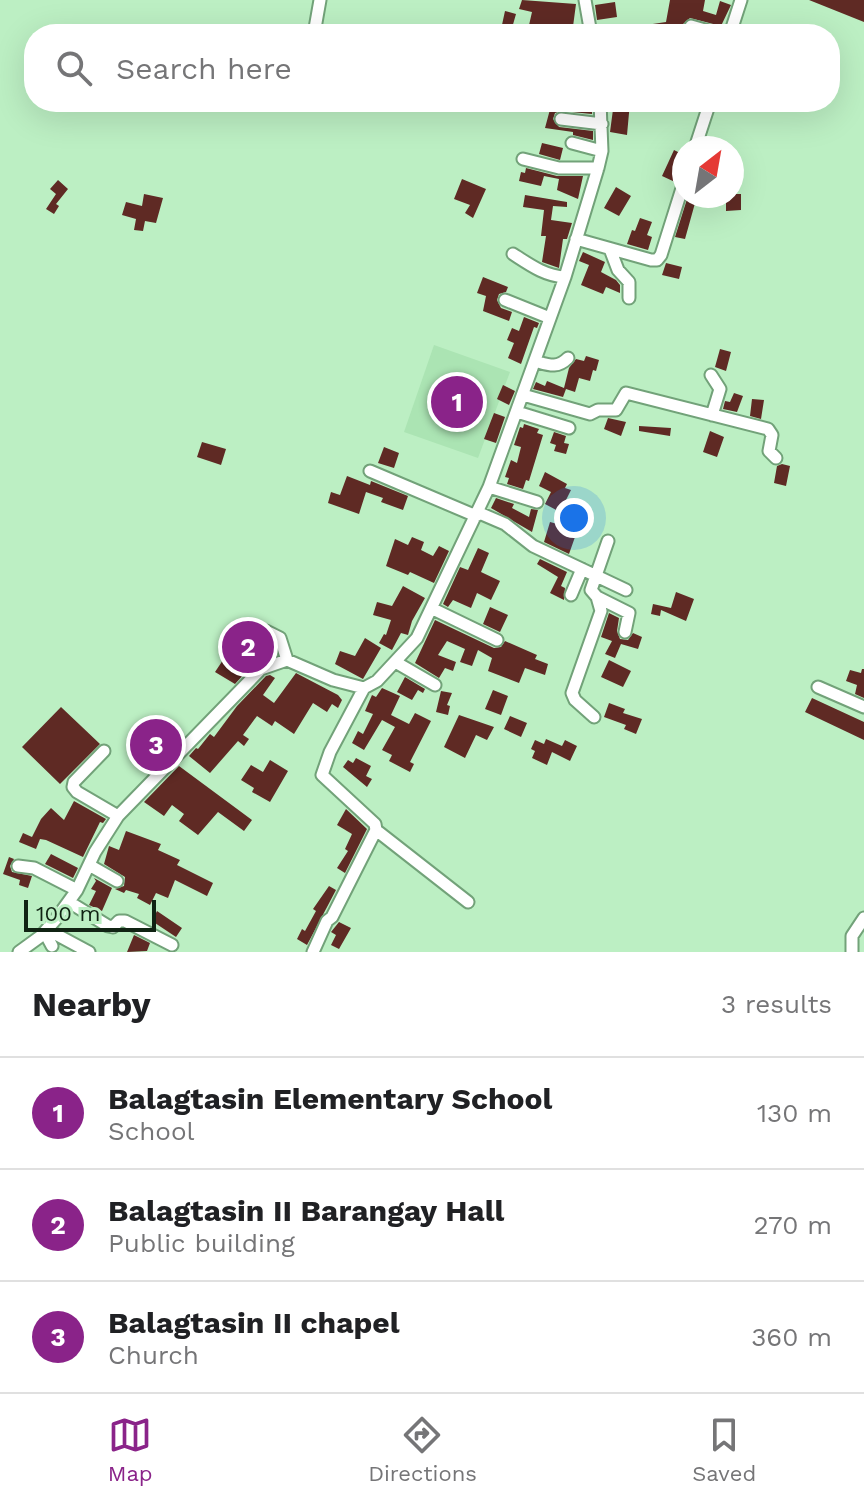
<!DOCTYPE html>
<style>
:root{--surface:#fff;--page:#f6f6f6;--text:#202124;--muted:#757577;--line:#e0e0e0;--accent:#8a2389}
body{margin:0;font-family:"Work Sans",sans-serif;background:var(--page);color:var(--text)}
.compass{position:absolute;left:672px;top:136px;width:72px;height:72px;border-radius:50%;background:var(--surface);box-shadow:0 8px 32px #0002;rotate:31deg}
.scale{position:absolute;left:24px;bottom:20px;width:132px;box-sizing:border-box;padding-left:8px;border:4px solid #102313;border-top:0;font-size:22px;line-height:28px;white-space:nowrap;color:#102313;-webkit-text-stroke:6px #bcefc3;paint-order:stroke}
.you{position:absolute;left:574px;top:518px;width:28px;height:28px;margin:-20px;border:6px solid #fff;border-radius:50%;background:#1a73e8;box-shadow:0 0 0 12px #1a73e833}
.badge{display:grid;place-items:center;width:52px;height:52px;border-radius:50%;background:var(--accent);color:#fff;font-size:26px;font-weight:700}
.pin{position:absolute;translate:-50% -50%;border:4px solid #fff;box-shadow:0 2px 8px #0006}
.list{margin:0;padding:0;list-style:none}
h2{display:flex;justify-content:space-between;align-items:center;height:104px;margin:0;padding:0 32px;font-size:34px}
h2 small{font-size:26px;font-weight:400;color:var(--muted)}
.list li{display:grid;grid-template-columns:52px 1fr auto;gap:24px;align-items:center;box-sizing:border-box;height:112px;padding:0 32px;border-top:2px solid var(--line)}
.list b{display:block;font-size:30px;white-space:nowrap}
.list p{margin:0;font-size:26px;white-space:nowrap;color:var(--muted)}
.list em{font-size:26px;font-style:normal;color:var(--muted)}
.icon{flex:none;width:44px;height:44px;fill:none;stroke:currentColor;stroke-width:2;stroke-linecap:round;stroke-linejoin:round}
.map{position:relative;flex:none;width:864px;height:952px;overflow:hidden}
.search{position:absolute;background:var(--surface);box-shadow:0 8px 32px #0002;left:24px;right:24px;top:24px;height:88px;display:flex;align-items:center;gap:20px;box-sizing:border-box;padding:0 28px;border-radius:32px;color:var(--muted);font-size:30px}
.sheet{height:440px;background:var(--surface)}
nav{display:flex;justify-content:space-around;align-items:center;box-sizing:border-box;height:112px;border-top:2px solid var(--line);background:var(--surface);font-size:22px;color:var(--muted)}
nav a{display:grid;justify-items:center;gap:4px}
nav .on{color:var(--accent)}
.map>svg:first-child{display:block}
</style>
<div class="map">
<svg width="864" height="952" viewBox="0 0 864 952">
<rect width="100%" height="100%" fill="#bcefc3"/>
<path fill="#abe4b3" d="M434,345l76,27 -32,86 -74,-26z"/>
<path fill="#5f2a24" d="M522,0l54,4 -4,30h-45l5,-22 -13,-3z
M670,0h35l-2,11 13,4 4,-14 11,4 -10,21 -31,-8 -7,6 4,10h-39l-2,-9 20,-3z
M809,0h55v22z
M615,2l2,15 -20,3 -2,-15z
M505,11l11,3 -4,14 13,6h-25z
M552,102l40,2v10l-31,-3 -6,2 -2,6 6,8 34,4v9l-20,-5v-3l-28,-4z
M614,102h16l-3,33 -17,-3z
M542,143l21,5 -3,12 -21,-6z
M674,150l10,5v10l-9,17 -13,-6z
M526,168l31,8h26l-5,23 -21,-9 2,-11 -15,-3 -3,10 -22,-5 2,-9 4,1z
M462,179l24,10 -13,29 -8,-5 5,-8 -16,-6z
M58,180l10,9 -12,15 3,2 -5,8 -8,-5 10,-15 -6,-5z
M616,187l15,9 -12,20 -15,-8z
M144,194l19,4 -7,25 -11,-2 -2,10 -9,-1 2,-11 -14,-4 4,-13 16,4z
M732,194h9v16l-15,1v-15z
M525,195l42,7v5l-14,-1 -2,14 21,3 -5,16h-4l-4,29 -17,-6 4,-26h-5l3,-26 -21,-3z
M688,196h9l-12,43 -10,-2z
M640,218l12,4 -5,13 5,2 -4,13 -21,-6 5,-14 3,1z
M583,252l22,10 -4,10 15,8 4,5v8l-14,-6 -3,7 -22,-9 8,-20 -10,-4z
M666,263l16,4 -3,12 -17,-4z
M483,277l25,10 -2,5 -7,2 -2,6 4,8 11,4 -3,9 -26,-10 3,-15 -9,-3z
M524,317l15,6 -2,5 -3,-1 -13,37 -13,-6 6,-15 -7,-3 5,-12 7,3z
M720,349l11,3 -5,19 -11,-4z
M586,356l13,4 -3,11 -3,-1 -3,11 -11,-3 -4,14 -9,-3 -3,8 -30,-8 3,-7 9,4 2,-5 17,7 5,-20 7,-9 8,2z
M503,385l12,6 -6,14 -12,-6z
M734,393l9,3 -6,16 -14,-3 2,-8 5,1z
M752,399l12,1 -3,19 -11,-3z
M494,413l11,4 -9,26 -12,-4z
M608,418l18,4 -5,14 -17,-7z
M524,424l15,5 -2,4 6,2 -14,46 -3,-1 -3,9 -16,-5 2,-6 -4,-1 6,-17 6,3 4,-16 -7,-2 6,-18 3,1z
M639,426l32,2 -1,8 -31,-5z
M710,431l14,6 -7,20 -14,-5z
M554,432l12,4 -2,7 5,1 -3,10 -12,-3 2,-6 -6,-2z
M202,442l24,7 -5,16 -24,-8z
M384,447l15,6 -5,15 -16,-5z
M782,464l8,2 -4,20 -12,-3 3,-17z
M545,472l22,12 -2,4 6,2 -11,22 -15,-8 6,-12 -12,-6z
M347,476l23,9 1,-4 37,15 -5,14 -22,-8 2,-4 -17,-6 -7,22 -31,-11 3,-11 9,3z
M496,498l18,6 -2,4 17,9 2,-8 7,1 -6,22 -41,-24z
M550,522l15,4 -2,7 12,4 -6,17 -25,-12z
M412,537l12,5 -3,8 12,6 6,-10 10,5 -15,32 -24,-11 -2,3 -22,-9 9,-27 13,6z
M478,548l11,5 -8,19 19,9 -9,19 -14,-7 -6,15 -18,-8 -5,7 -5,-3 17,-37 8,3z
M540,559l27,13 -6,14 4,2 -1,12 -14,-7 8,-16 -21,-13z
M403,586l22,12 -13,23 -4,14 -7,-2 -9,17 -13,-7 5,-9 2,1 5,-15 -18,-5 4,-13 15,4z
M676,592l18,7 -8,22 -25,-11 -1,6 -9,-2 2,-10 18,4z
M490,607l18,8 -8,17 -17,-8z
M609,613l10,5 -2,13 3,8 8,1 5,-7 9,4 -4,12 -17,-5 -6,14 -10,-4 7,-13 -11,-4z
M435,620l59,28 7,-1 4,-6 32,14 -2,4 13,5 -3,11 -20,-7 -6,15 -31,-12 4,-13 -14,-8 -6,16 -12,-4 5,-13 -18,-8 -9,14 18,7 -3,9 -8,-3 -6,10 -24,-15z
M365,638l16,10 -18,31 -28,-15 5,-13 15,5z
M266,640l8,7 -6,11 -10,3 -3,-2z
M223,660l21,14 -9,10 -20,-12z
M609,660l22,11 -8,16 -22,-10z
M862,669h2v29l-9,-4 2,-9 -11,-4 4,-11 11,3z
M296,673l42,22 4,5 -4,8 -6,-4 -5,8 -14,-9 -19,31 -19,-13 -3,5 -15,-10 -14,19 6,4 -5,7 -6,-5 -28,32 -21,-17 7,-8 2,1 12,-15 4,3 23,-31 29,-30 4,-1 5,3 -12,17 11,8z
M405,677l20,12 -2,4 -5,-3 -6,10 -15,-8z
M382,688l18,8 -9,19 18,9 6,-11 16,8 -21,41 4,2 -4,8 -21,-11 3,-6 -10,-5 13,-23 -13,-7 -18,30 -12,-7 6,-12 5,3 10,-20 -8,-3 7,-16 4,2z
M493,690l15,6 -7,19 -16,-6z
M441,691l11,2 -5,12 3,1 -2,9 -12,-3z
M812,698l52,24v18l-59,-28z
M609,703l16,6 -2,4 19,6 -6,15 -12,-5 2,-4 -22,-8z
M61,707l39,37 -40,40 -38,-37z
M459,715l35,12 -7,13 -11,-5 -11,23 -21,-11z
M510,716l17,7 -6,14 -17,-8z
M154,733l15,11 -11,13 -14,-11z
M546,739l16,7 3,-6 12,6 -7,15 -18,-9 -5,13 -15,-7 3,-7 -4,-2 4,-9 9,4z
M356,758l15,8 -5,10 6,3 -5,8 -24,-20 5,-7 5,3z
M270,760l18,11 -18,31 -18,-10 2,-4 -13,-8 10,-15 12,7z
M179,766l73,54 -8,11 -26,-19 -20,23 -19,-14 5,-7 -12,-9 -8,11 -20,-14z
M74,801l32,18 -3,4 -3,-1 -17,35 -37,-17 -6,-1 -4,10 -17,-7 4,-9 9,4 9,-18 10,-11 13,12z
M346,809l21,20 -22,44 -8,-5 11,-17 -3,-2 7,-15 -15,-9z
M126,831l35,13 -3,6 22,10 -3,5 36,18 -6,13 -32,-16 -7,18 -12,-5 -6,12 -13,-7 2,-4 -13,-4 -2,3 -9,-4 9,-3 1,-9 -21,-13 5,-18 10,4z
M51,854l27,14 -5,10 -28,-14z
M9,857l5,2 -4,7 2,6 20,4 -4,12 -9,-3 1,-5 -17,-6z
M94,878l18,10 -10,23 -13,-6 7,-14 -5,-2 5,-8z
M329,886l7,4 -29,55 -10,-6 5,-10 3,2 11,-20 -3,-2z
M157,911l25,17 -6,9 -24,-16z
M339,922l12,6 -12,21 -8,-4 5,-10 -5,-3z
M134,935l16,8 -3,8 -20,1z"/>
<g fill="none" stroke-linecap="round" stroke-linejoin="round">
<defs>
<path id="minor" d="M585,0l6,34
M691,26l28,8
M314,34l6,-34
M730,34l11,-34
M561,119l41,5
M572,143l30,8
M695,148l15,-46
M523,159l36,9h39
M576,239l75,21h6l4,-5 23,-73
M610,249l8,21 11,12v16
M513,254c17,11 32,22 52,23
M505,300l45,18
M535,361c14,4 22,8 33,-3
M711,375l9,14 -8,26
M523,395l67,19 8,-4h18l10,-17 142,36 4,6 -3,16 7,7
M517,412l52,16
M370,471l106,45
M489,487l48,15
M477,512l28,12 28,22 93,44
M608,541l-17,49 6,7 32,16 -4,19
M571,595l11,-26
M433,609l64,31
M266,631l14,7 7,22
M397,663l38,22
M818,687l46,20
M364,688l-34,64 -8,23 53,49 1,6 92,72
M594,717l-19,-17 -3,-7 29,-82 -4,-14
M104,751l-30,31 -1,5 4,5 41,24
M89,865l28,16
M18,866l16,2 43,22
M69,902l39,24 5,1 6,-6h6l47,24
M48,930l41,22
M45,933l7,13
M19,952l22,-16 15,-17 21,-29 18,-38 23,-36 143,-147 26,-9 46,20 31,8 13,-7 40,-43 72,-151 76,-210 33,-109 4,-17 -2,-49
M313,952l14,-31 5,-4 44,-87
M852,952v-16l12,-18"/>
</defs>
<use href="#minor" stroke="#72a279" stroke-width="15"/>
<use href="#minor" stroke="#fff" stroke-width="11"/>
</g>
</svg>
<svg class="compass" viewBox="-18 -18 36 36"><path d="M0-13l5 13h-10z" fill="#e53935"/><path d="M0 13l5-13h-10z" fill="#757577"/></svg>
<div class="scale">100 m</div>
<div class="you"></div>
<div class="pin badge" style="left:457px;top:402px">1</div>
<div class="pin badge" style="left:248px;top:647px">2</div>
<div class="pin badge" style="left:156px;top:745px">3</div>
<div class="search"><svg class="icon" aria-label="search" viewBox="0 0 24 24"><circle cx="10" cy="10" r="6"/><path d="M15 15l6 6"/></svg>Search here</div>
</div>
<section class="sheet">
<h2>Nearby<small>3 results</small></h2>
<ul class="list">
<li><span class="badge">1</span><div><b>Balagtasin Elementary School</b><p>School</p></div><em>130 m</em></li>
<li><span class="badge">2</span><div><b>Balagtasin II Barangay Hall</b><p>Public building</p></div><em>270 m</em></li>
<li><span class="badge">3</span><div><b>Balagtasin II chapel</b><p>Church</p></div><em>360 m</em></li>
</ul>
</section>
<nav>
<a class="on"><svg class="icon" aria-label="map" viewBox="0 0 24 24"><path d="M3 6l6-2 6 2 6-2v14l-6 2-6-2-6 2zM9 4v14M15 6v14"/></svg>Map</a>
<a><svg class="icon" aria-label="directions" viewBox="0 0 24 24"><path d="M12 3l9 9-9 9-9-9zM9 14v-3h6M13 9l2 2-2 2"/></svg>Directions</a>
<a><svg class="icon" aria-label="saved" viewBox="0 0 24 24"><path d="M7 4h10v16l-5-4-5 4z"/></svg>Saved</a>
</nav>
